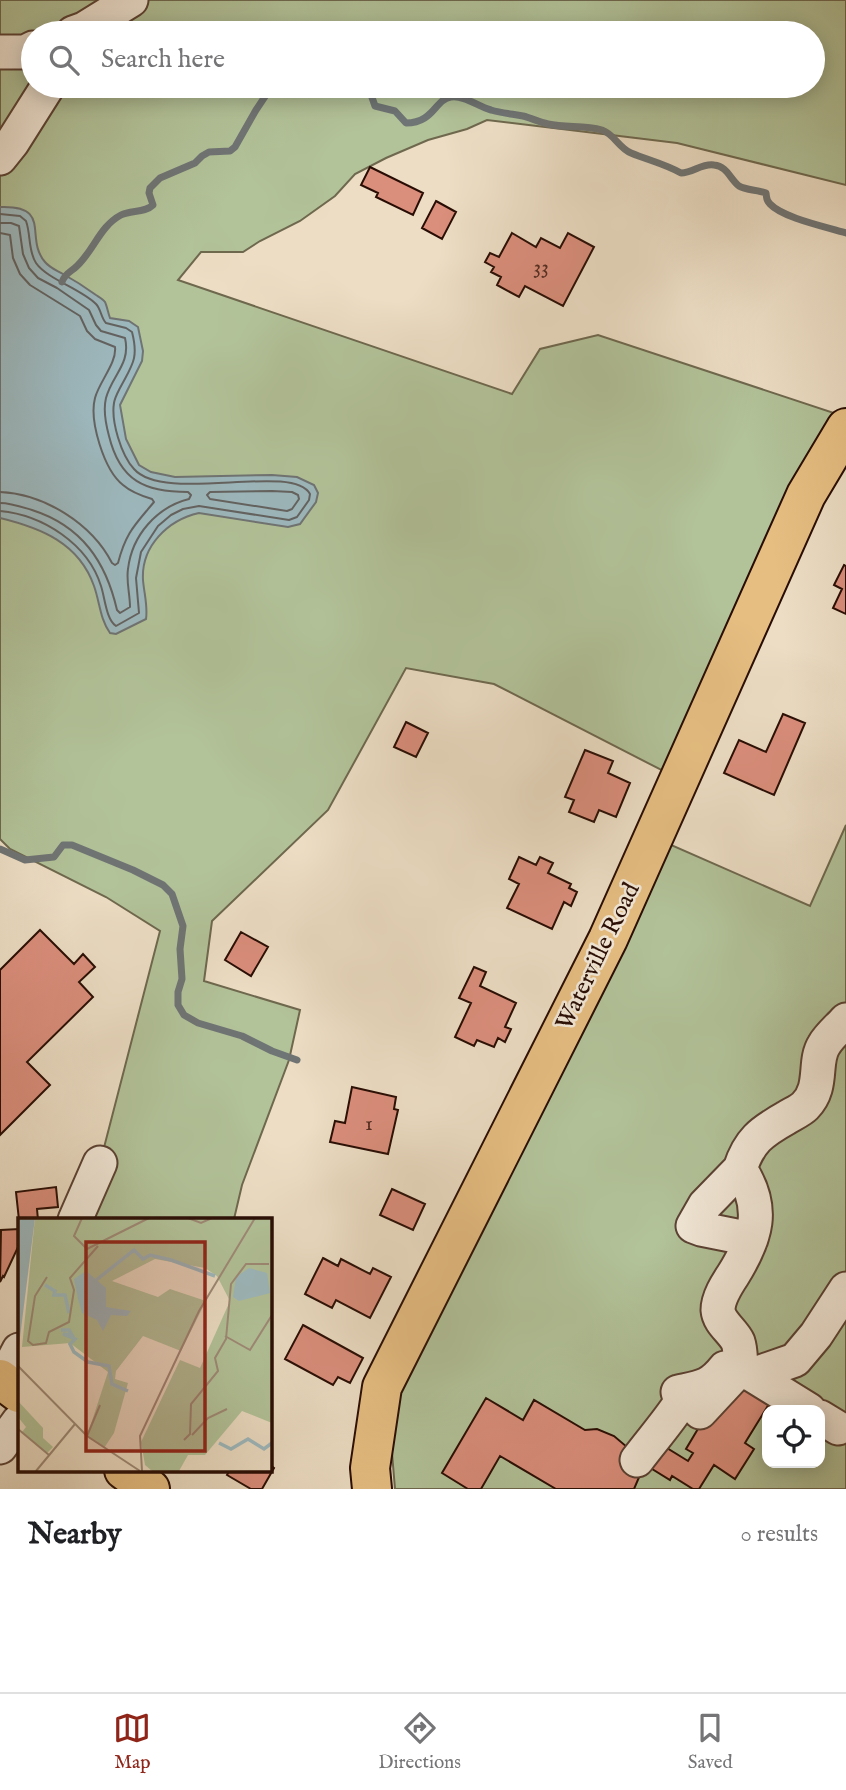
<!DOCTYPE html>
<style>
:root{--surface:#fff;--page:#f6f6f6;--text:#202124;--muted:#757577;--line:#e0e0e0;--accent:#8f2418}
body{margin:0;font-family:"IM FELL English",serif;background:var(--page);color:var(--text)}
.controls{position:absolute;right:21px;bottom:21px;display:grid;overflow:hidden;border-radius:14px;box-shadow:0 4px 18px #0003}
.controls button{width:63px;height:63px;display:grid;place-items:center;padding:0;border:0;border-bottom:2px solid var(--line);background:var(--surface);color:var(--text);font:35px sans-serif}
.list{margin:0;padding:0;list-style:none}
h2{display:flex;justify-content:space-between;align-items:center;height:91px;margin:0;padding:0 28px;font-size:30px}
h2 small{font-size:23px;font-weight:400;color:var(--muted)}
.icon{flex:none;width:38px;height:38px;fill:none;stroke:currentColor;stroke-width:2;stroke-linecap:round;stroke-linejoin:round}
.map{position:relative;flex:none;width:846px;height:1489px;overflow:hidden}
.search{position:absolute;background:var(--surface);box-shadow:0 4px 18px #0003;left:21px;right:21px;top:21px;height:77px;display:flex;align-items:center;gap:18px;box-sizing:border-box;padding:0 24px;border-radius:38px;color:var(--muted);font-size:26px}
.sheet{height:203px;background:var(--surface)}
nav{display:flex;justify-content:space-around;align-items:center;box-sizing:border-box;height:98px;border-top:2px solid var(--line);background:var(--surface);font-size:19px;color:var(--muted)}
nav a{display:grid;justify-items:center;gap:4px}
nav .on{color:var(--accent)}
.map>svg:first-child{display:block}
</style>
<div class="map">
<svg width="846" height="1489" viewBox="0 0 846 1489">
<rect width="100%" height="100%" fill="#ecddc4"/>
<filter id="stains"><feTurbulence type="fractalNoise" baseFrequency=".00286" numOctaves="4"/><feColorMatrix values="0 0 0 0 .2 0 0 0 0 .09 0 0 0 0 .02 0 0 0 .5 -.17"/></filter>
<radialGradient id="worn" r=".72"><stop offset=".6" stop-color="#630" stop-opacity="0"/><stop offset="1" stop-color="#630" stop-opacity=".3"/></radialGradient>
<path fill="#b2c299" stroke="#6e684e" stroke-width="2" fill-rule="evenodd" d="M0,0h846v185l-169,-42 -190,-23 -20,9 -39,11 -42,18 -31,16 -20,22 -35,25 -40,20 -17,11h-42l-23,28 334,114 28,-45 58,-14 248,82 -167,362 -185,-95 -88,-16 -78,142 -116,111 -8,60 96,29 -11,50 -47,125 -8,34h-159l25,-56 60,-232 -54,-34 -96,-48 -10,-10zM33,33h780v53h-780z
M846,825v664h-451l-5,-60 20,-68 259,-517 141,62zM767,1410h53v53h-53z"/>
<path fill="#9db9bf" stroke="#6f7474" stroke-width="2" d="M0,207c53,-2 24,31 45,55 5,6 11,8 18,12 11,6 22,13 33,21 3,2 7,4 9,7 2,4 3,11 5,16l19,3 9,6 5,24 -1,10 -22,44 6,34 13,26 12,7 24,5 97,-2 25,2 17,8 4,8 -2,9 -16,22 -12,3 -89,-14c-31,7 -58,33 -56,67 1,13 5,26 3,39l-30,15 -6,-1c-10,-14 -10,-30 -16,-47 -15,-43 -53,-58 -94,-68z"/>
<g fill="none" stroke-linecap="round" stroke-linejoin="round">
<path stroke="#636362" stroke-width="2" d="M0,214l20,2 6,5c5,14 2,30 10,42 11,16 45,26 60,41 5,5 5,14 10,19l20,5 6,4c7,27 0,33 -12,56 -2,4 -5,9 -6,15 -3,18 7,52 20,66 31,35 158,-7 176,25l-1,6 -12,17 -8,3 -90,-14 -16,3 -12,6 -13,11 -17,26 -5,26 3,35 -23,13c-10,-7 -11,-28 -15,-40 -13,-42 -58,-71 -101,-75
M0,223h11l8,3 4,28 6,14 9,10 19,10 32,22 7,15 5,6 24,7c6,26 -13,37 -19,60 -3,12 0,27 3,38 11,45 36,56 79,56l3,3 -2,4c-32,8 -57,36 -61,70 -2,12 2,25 2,38l-10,6 -3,-3c-11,-48 -35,-84 -85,-100 -10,-3 -21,-7 -32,-7
M0,233l10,2 3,23 7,16 10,11 50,31 7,15 8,8 20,8c2,16 -16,35 -20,51 -6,23 9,72 28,87 8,7 19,11 29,14l2,3c-19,23 -28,30 -36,61l-3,2 -3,-2c-20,-39 -67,-69 -112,-71
M272,491l20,1 6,3 1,4 -7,10 -5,2 -77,-12 -3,-4 3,-3z"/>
<path stroke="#6f7474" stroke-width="7" d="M368,86l7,20 20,5 11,12c28,0 29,-24 45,-26 13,-2 28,10 40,13 10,3 21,4 32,6 8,2 16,6 25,8 18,4 36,1 54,6 12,4 17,18 29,23 17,7 34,11 50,20 12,0 21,-10 33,-8 13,1 16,14 25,21 6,4 19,4 27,7 1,6 0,7 4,11 13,14 57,23 76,29
M62,282c3,-9 9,-10 15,-16 17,-16 23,-40 44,-51 10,-5 24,-2 32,-10l-4,-12 1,-5 10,-10 35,-15 7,-7 7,-4 21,-1 5,-4 21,-37 10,-15 10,-9
M0,849l25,11 29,-3 9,-12h9l61,25 30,15 9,9 11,32 -3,23 2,30 -4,13v13l6,10 14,8 44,13 30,15 25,9"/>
</g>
<path fill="#da8e7c" stroke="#290d04" stroke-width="2" d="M370,167l53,26 -10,22 -37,-18 2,-4 -17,-8z
M436,201l20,11 -14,27 -20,-11z
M512,233l24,14 5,-9 19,10 8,-15 26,14 -31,59 -38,-20 -6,11 -22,-12 4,-8 -10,-5 3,-5 -9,-5 5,-9 9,4z
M844,565l2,1v48l-13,-6 9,-19 -8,-4z
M783,714l22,9 -31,72 -50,-22 15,-33 27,12z
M406,722l22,11 -12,24 -22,-10z
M585,750l28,11 -5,12 22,10 -14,34 -17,-7 -5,12 -25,-10 5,-12 -9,-3z
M519,857l17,8 4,-8 13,6 -5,10 23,11 -2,4 8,4 -6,14 -7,-4 -12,27 -45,-21 12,-24 -10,-5z
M40,930l34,34 9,-10 12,13 -16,15 14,15 -66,65 23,23 -50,50v-165z
M241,932l27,15 -17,29 -26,-16z
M474,967l12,5 -6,14 36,17 -11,24 6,2 -6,13 -7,-4 -4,9 -17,-7 -3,6 -19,-9 16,-34 -12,-5z
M352,1087l44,10 -2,12 4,1 -10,44 -58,-12 5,-21 10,2z
M56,1187l2,20 -21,2 1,11h-19l-3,-28z
M392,1189l33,15 -12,26 -33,-15z
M19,1229v16l-15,32 -1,-1 -3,6 1,-52z
M323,1258l15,8 3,-7 29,15 3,-6 18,9 -21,41 -34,-18 -4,8 -27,-14z
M303,1325l60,33 -13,25 -12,-6 -5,8 -48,-26z
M742,1376l32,20 -29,47 9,6 -19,30 -21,-14 -15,24h-6l-21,-13 -2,4 -26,-16 13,-22 31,19 5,-8 -7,-4 19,-32z
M486,1398l37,22 11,-20 51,30 12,-1 17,7 13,11 13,28 -6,14h-78l-56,-33 -19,33h-13l-26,-16z
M270,1465l4,3 -12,21h-11l-24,-14 3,-5h40z"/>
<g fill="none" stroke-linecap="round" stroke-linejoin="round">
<defs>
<path id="minor" d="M73,33l11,-4 47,-29
M0,52h25l8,-4
M0,158l12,-15 36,-57
M740,1169l-35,36 -12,21 8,3 50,10
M75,1220l25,-57
M741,1368l68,42
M752,1375l43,-15 21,-25 30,-46
M3,1381l16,-31
M700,1412l41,-44c-1,-9 0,-17 -3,-26 -5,-11 -19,-19 -20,-32 0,-12 9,-26 15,-35 23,-37 33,-67 7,-106 9,-28 21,-37 46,-51 6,-4 14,-7 19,-12 19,-19 8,-44 19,-61 5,-9 15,-17 22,-25
M820,1417l18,11
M0,1447l19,-26
M637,1460c15,-20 31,-38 44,-58l-3,-10c23,-5 32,-5 47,-24"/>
<path id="major" d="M0,1379l19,14
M124,1470l26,19"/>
<path id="highway" d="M372,1489l-2,-21 12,-81 226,-448 198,-444 40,-67"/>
</defs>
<use href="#minor" stroke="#5a4134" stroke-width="37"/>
<use href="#major" stroke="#290d04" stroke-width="42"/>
<use href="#highway" stroke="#290d04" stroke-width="42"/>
<use href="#minor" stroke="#f3e9d9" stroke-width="33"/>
<use href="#major" stroke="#e6be82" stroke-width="38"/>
<use href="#highway" stroke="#e6be82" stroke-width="38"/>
</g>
<g text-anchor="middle" stroke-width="5" stroke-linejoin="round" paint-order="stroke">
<g font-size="21" fill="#552d22">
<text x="541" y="273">33</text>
<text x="369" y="1130">1</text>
</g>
<g font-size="24" fill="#290d04" stroke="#f3e9d9">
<text transform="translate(597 956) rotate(-64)" y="8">Waterville Road</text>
</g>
</g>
<g transform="translate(18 1218)">
<rect width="254" height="254" fill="#ecddc4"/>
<path d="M17,0h237v205l-30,-12 -37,44h-17l-9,16h-27l-7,-6 -4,-23 39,-82 20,8 30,-67 -13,-25 -12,-8 -50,-9 -43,22 46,16 12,-8 36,12 -25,50 -38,-15 -27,35 -1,8 13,4 -14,50 -10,15 -17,-12 21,-64 -38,-29 -48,4zM0,183l25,27v10l10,9 -6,6 -25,-21 4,-5 -8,-10z" fill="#b2c299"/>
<path d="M0,0h17l-17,135zM231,50l18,5 3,20 -31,8 -6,-4 3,-20zM68,53l20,17v19l25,4 -4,5 -16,-1 -8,16 -6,-11 -15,-7 -4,-14 -4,-20z" fill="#9db9bf"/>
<path fill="none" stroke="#9db9bf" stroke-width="3.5" d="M77,63l39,-31 9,9 7,-4 21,5 44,16M27,67l10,6 -1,4h11l4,18M43,112h8l3,5 -9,-1 12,5 -5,5 4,8 14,10 21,4 3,18 16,7M201,225l12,6 17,-10 16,10 8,-6"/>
<path fill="none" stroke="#9e8a77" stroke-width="2" d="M64,0l-8,18 13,13 62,-31M170,0l13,5 11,-5M29,59l-12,19 -7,45 5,4 13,-2 3,-11 20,-10 5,-32 -4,-12 28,-32M207,118l25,14 22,-35M0,148l69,70 53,35M0,211l31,26M174,217l16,-17 19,-9M69,218l13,-31M166,222l6,-6 1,-30 27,-33 -3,-13 11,-19 5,-55 15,-20h23M18,253l39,-47M124,253l-2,-35 59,-125 56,-93"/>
<path fill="#8f2418" fill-opacity="0.15" stroke="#8f2418" stroke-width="3.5" d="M68,24h119v209h-119z"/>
<rect width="254" height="254" fill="none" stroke="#290d04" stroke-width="3.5"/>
</g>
<rect width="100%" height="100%" filter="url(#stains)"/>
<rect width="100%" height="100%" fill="url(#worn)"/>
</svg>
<div class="controls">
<button><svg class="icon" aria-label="locate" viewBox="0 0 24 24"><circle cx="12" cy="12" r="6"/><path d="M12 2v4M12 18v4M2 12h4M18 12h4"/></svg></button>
</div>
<div class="search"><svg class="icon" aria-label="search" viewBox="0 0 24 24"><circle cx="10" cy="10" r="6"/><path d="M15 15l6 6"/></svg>Search here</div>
</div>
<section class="sheet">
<h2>Nearby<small>0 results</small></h2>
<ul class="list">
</ul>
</section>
<nav>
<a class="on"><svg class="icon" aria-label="map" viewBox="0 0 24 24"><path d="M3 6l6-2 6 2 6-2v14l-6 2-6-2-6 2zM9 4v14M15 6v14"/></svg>Map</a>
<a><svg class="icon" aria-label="directions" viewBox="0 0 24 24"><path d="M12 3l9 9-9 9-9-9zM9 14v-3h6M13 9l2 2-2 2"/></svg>Directions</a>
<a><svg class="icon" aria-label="saved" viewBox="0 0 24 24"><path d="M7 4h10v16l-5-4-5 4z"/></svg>Saved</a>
</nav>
